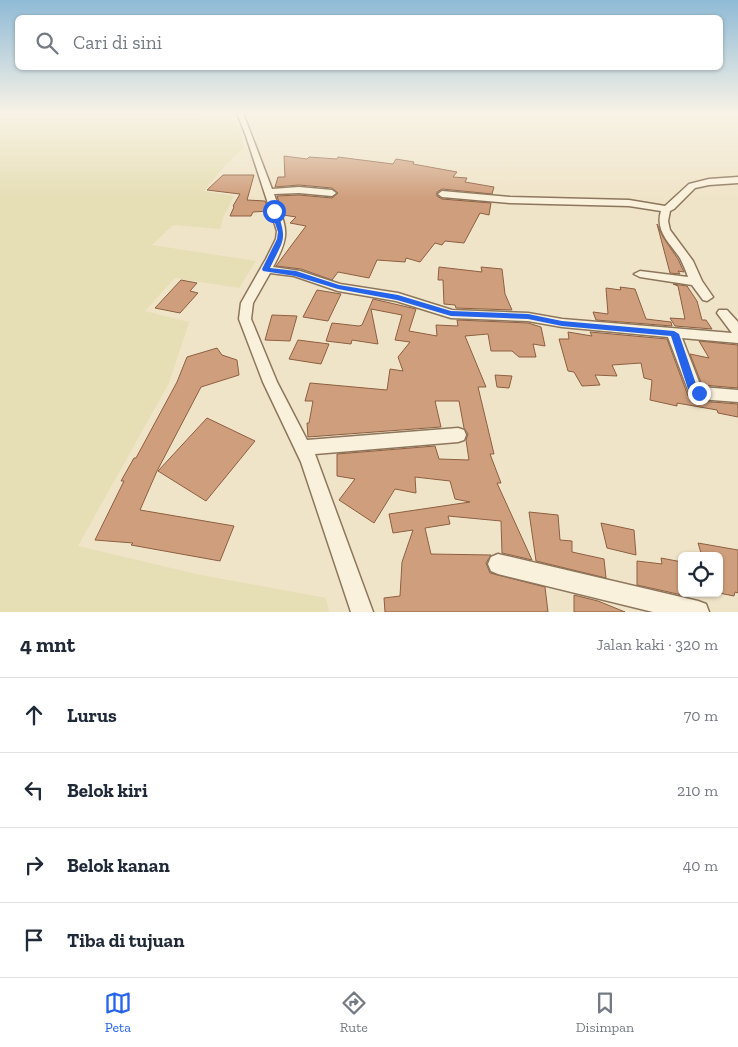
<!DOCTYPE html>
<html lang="id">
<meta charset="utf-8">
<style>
:root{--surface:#fff;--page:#f2f2f3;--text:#1f2937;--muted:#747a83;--line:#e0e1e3;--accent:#2563eb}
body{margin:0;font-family:"Zilla Slab",serif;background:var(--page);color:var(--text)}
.controls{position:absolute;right:15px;bottom:15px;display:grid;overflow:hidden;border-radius:8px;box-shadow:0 1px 4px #0004}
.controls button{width:45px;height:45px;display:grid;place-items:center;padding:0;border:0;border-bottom:1px solid var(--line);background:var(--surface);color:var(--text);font:25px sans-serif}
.stop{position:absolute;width:15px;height:15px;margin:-11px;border:4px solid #2563eb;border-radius:50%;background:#fff}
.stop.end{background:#2563eb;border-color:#fff;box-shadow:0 1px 5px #0008}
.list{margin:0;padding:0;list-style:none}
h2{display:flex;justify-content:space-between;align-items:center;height:65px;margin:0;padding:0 20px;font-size:21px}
h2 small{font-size:16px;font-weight:400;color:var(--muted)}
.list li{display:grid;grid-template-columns:32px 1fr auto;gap:15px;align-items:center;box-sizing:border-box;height:75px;padding:0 20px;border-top:1px solid var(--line)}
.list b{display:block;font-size:19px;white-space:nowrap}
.list em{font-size:16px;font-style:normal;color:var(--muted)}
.icon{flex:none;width:28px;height:28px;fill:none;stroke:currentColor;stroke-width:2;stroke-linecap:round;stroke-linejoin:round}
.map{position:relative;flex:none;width:738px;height:612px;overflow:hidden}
.search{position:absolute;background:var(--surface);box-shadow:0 1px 4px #0004;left:15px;right:15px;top:15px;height:55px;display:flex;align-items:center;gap:12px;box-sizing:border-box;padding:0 18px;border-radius:8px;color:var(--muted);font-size:19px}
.sheet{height:365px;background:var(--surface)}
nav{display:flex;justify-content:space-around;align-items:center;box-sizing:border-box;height:70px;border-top:1px solid var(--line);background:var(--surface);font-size:14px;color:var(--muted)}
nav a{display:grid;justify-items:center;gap:2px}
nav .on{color:var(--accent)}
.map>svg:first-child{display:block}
</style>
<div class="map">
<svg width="738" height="612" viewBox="0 0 738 612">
<rect width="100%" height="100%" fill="#f0e4c8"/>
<path fill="#e6deb5" d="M0,113h201l-5,4 40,4 5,13 3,14 -17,15 -23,28 30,5 -10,19 -4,14 -47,-4 -21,20 104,16 -17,27 -64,-10 -30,33 44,11 -20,61 -91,163 123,29 125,23 3,14h-329z"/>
<path fill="#cf9f7d" stroke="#8d5f41" d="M284,156l23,3 2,-2 28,2 1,-2 55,7 3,-5 18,3 -1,2 44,8 -4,5 14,1 -2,4 29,5 -2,7 -50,-5 -5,3v4l5,3 49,4 -2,12 -9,-2 -16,30 -19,-2 -3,4 -7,-2 -15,19 -14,-4 -1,4 -28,-2 -8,18 -31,-6 -6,8 -31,-11 -25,-3 30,-40 -16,-3 6,-6 -13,-2 -6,-19 22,-1 33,3 6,-5 -6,-5 -33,-3 -24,2 3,-10h7z
M223,175h31l-7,25 18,1 4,10 -16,1 -2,4h-21l4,-9 -1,-1 7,-12 -33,-4z
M657,224l6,13 15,22 6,13 -6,-1 2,3 -10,-1z
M439,267l43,5 -1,-5 21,2 3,25 7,16 -56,-2 -1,-3 -11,-1 -1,-24h-5z
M181,280l16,3 -7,8 8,2 -18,20 -25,-5z
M673,284l14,2 10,15 5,19h4l6,9 -37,-3 -5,-8 15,1 -7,-33z
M620,287l15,2 11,30 25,3 1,4 -76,-6 -3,-8 15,2 -2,-26 15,2z
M317,290l24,4 -13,27 -25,-4z
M373,299l43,10 -7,22 28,5 -1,-11 22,1 -1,-6 71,3 13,4 4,19 -12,-2 3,13h-17l-7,-6h-21l-3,-17 -23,2 21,51h-8l16,67h-4l11,29h-4l35,77 -30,-7 -1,-32 -53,-5 2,8 -25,4 6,26 60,1 -5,8 4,10 55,14 3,25h-163l-1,-14 16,-2 2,-34 11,-32 -20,3 -4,-19 81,-12 -15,-3 -5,-18 -35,-4 1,16 -21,-4 -21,34 -35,-23 16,-21 -18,-3v-22l98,-8 4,13 30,1 -3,-20 2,-6 -4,-6 -5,-27h-24l6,26 -133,10 -1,-14h2l4,-22h-8l5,-18 77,7 3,-21 13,2 -5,-14 12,-15 -15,-2 7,-25 -31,-6 7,35 -26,-4 -1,4 -25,-3 6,-18 27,3 3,-1z
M272,315l25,1 -7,25 -25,-1z
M568,332l24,4 -2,-4 77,7 21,57 11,5 39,3v13l-20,-4 -1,-3 -40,-7v3l-27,-6 2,-20 -8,-2 -3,-15 -29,2 5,11 -22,-1 5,10 -18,1 -8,-14 -6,-1 -9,-32h10z
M298,340l31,4 -8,20 -32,-5z
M699,341l39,4v43l-36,-3 -12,-31 19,4z
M217,348l5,7 15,5 2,15 -38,12 -44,84 -17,39 94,16 -14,35 -89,-16 2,-2 -38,-3 29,-59h-3l13,-23h2l41,-76 10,-25z
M495,375l17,1 -3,12 -12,-1z
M207,418l48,23 -49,60 -48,-30z
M529,512l29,3 2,25 12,1v11l32,7 2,19 -70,-17z
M601,523l33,7 2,25 -29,-7z
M698,543l40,7v43l-3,-1 -1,4 -15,-3v-37h-17z
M661,558l21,4v33l-45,-10v-24l25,3z
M574,595l24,6 27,11h-51z"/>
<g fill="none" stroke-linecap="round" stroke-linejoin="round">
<defs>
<path id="minor" d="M237,113h6l29,76 27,-2 33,3 4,3 -4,3 -33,-3 -25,1c12,35 18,38 -1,73l27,4 40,13 58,9 54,17 76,3 34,6 170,14 -15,-20 2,-3h8l11,12v21l-56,-5 19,49 37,3v12l-39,-3 -9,-4 -22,-58 -106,-10 -34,-6 -77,-3 -55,-17 -58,-10 -44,-15 -24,-3 -17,30 -2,16 26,63 30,58 151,-12 6,2 2,5 -2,5 -6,2 -143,12 58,158h-22l-50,-150 -38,-80 -24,-63 2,-16 25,-44 10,-20 1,-8 -31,-95z
M738,177v6l-29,2 -14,3 -21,21 -4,2 -2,10 2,9 23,31 9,20 11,16 -6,4 -4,-1 -11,-15 -52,-8 -6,-3 6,-3 48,6c-2,-6 -5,-13 -8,-19 -11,-16 -25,-27 -19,-47l-32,-5 -119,-3 -68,-6 -4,-3 4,-3 68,6 119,3 36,6 24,-22 20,-5z
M498,554l200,47 8,3 3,8h-56l-155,-38 -7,-3 -3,-7 3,-7z"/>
</defs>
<use href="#minor" stroke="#8d765c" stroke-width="3"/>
<use href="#minor" fill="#faf1dc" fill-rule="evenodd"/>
</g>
<linearGradient id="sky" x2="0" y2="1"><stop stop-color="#8fbad6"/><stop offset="0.57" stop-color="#f8f3e6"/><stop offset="1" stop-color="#f8f3e6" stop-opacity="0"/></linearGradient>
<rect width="738" height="198" fill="url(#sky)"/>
<path fill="#2563eb" d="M274,209l3,2c11,30 6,29 -7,57l26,3 43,14 59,10 53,16 77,3 34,7 112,10 5,3 18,53 7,6 -5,4 -11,-8 -17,-53 -109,-10 -34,-7 -77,-3 -54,-16 -59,-11 -43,-13 -32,-5 -1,-2 15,-30 1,-7 -7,-21z"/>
</svg>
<div class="controls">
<button><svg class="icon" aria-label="locate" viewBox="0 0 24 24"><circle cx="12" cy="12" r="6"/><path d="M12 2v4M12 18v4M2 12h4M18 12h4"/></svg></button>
</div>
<div class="stop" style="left:274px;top:211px"></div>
<div class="stop end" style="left:699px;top:393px"></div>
<div class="search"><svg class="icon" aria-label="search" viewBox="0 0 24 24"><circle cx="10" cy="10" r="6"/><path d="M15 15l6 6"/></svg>Cari di sini</div>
</div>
<section class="sheet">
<h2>4 mnt<small>Jalan kaki · 320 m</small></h2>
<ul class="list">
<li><svg class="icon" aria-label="ahead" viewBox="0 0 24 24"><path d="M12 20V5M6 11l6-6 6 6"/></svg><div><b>Lurus</b></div><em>70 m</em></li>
<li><svg class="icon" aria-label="left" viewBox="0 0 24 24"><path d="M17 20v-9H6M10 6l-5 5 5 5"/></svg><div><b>Belok kiri</b></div><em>210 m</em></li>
<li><svg class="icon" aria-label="right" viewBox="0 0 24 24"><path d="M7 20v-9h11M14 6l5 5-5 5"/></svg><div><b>Belok kanan</b></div><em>40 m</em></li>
<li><svg class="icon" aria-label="arrive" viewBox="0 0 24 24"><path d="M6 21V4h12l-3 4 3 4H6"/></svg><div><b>Tiba di tujuan</b></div></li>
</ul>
</section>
<nav>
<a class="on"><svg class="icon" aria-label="map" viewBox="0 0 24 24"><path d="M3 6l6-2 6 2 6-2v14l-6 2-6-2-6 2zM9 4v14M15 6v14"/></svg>Peta</a>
<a><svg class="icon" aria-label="directions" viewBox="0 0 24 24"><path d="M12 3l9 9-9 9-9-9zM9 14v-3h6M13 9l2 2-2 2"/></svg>Rute</a>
<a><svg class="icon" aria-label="saved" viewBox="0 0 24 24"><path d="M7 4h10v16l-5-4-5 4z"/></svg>Disimpan</a>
</nav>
